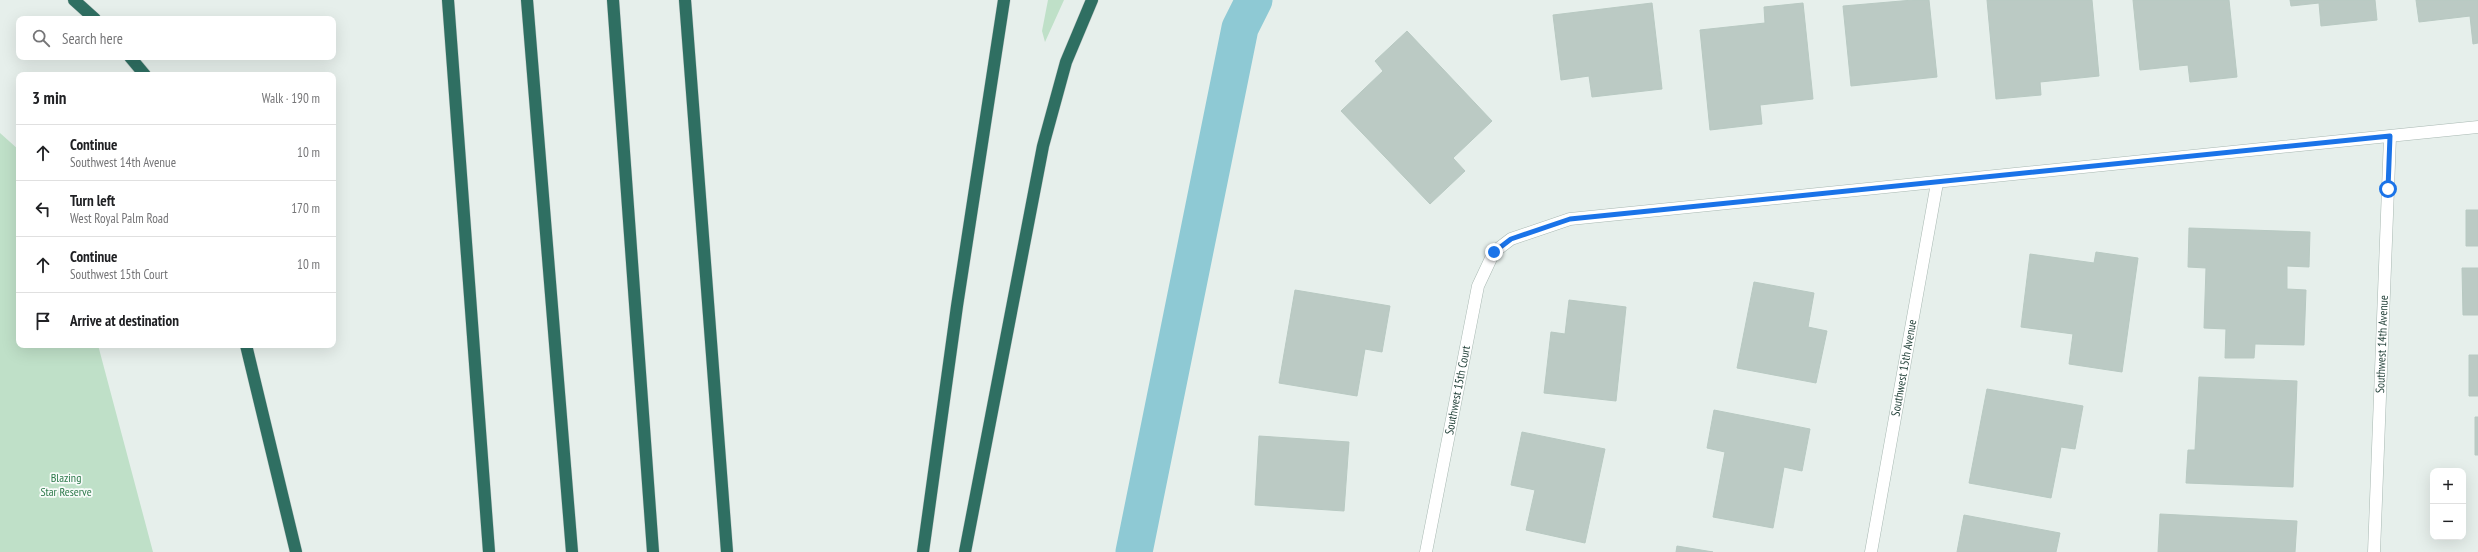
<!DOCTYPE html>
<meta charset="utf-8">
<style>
:root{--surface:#fff;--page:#f6f6f6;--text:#202124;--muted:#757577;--line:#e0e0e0}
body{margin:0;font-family:"PT Sans Narrow",sans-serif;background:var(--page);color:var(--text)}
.controls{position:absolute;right:12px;bottom:12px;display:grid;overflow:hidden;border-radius:8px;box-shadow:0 4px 16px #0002}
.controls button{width:36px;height:36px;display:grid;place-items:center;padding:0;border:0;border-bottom:1px solid var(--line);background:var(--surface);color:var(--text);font:20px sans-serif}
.stop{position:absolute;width:12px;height:12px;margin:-9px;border:3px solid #1a73e8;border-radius:50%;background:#fff}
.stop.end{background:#1a73e8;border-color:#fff;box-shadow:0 1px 4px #0008}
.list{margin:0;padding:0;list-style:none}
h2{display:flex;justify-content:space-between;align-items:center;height:52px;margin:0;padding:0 16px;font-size:17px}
h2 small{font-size:13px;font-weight:400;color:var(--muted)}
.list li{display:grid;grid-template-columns:26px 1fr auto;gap:12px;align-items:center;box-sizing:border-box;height:56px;padding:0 16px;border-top:1px solid var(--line)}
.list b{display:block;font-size:15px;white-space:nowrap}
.list p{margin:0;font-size:13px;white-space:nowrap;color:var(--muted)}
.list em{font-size:13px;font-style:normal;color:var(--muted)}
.icon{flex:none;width:22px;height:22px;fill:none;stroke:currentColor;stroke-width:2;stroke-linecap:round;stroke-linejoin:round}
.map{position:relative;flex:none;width:2478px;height:552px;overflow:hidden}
.search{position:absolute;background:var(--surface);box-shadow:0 4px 16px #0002;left:16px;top:16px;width:320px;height:44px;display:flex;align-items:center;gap:10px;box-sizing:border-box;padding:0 14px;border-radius:8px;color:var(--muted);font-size:15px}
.panel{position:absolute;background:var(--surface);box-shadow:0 4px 16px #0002;left:16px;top:72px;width:320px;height:276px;border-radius:8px}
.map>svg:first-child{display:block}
</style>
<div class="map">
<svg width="2478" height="552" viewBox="0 0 2478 552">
<rect width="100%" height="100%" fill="#e6efeb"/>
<path fill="#bfe0c8" d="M1048,0h16l-19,42 -3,-11z
M0,133l19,17v195h79l55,207h-153z"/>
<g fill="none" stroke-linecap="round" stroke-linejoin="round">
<path stroke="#8ec9d4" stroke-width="37" d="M1134,552l106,-524 14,-28"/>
</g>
<path fill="#bbcac4" stroke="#b8c9c2" d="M1913,0h16l8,77 -86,9 -8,-80z
M1987,0h105l7,76 -59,6 1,13 -45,4z
M2133,0h96l8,77 -47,5 -2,-17 -48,5z
M2290,0h85l2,20 -56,6 -2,-23 -28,3z
M2416,0h62v43l-5,1 -3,-28 -51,6z
M1652,3l10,86 -70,8 -3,-21 -28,4 -8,-65z
M1803,3l10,96 -53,6 2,19 -52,6 -10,-100 65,-7 -1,-16z
M1407,31l85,90 -39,37 12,13 -35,33 -89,-93 42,-40 -8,-10z
M2466,210h12v36h-12z
M2189,228l121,4 -1,35 -22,-1v23l19,1 -2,55 -49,-1 -1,14h-29l1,-29 -22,-1 2,-60 -18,-1z
M2096,252l42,6 -16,114 -53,-8 4,-30 -52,-7 9,-73 64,9z
M2462,268h16v47h-15z
M1754,282l60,11 -6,34 19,4 -11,52 -79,-15z
M1295,290l95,16 -8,46 -17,-3 -8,47 -78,-13z
M1569,300l57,7 -10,94 -72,-8 7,-61 14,2z
M2469,355h9v41h-9z
M2199,377l98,4 -4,106 -107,-4 2,-33h7z
M1987,389l96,17 -8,43 -14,-2 -10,51 -82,-15z
M1714,410l96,19 -8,42 -18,-4 -11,61 -60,-11 12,-65 -18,-4z
M2475,417h3v38h-3z
M1522,432l83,17 -20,94 -59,-13 9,-40 -24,-5z
M1259,436l90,6 -5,69 -89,-6z
M2160,514l137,7 -2,31h-137z
M1964,515l96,18 -4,19h-99z
M1677,546l36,6h-37z"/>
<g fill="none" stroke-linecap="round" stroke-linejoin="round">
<defs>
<g id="minor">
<path id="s1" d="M1426,552l52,-266 16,-34 17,-13 59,-20 908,-92"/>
<path id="s2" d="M1871,552l66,-369"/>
<path id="s3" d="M2374,552l16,-415"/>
</g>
<path id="highway" d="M74,0l21,19
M448,0l41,552
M527,0l45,552
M613,0l40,552
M685,0l42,552
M130,57l15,18
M246,345l50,207
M923,552l34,-246 47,-306
M965,552l78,-406 23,-84 26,-62"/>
</defs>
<use href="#minor" stroke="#a8b8b2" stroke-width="13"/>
<use href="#highway" stroke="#c2cac8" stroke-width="13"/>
<use href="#minor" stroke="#fff" stroke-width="12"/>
<use href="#highway" stroke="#2f6f62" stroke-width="12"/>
</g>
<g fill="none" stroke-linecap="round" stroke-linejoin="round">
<path stroke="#1a73e8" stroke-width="5" d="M1494,252l17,-13 59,-20 820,-83 -2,53"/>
</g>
<g text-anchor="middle" stroke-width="3.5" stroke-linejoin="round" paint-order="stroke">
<g font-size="12" fill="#24423a" stroke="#f7fbf9">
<text dy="4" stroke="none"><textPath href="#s3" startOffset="208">Southwest 14th Avenue</textPath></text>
<text dy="4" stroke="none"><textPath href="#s2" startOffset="187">Southwest 15th Avenue</textPath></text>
<text dy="4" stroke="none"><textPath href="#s1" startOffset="165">Southwest 15th Court</textPath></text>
</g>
<g font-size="12" fill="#2d7a4b" stroke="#f7fbf9">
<text x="66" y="482">Blazing<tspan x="66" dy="14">Star Reserve</tspan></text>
</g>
</g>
</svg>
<div class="controls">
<button>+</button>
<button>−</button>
</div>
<div class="stop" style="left:2388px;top:189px"></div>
<div class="stop end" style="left:1494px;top:252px"></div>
<div class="search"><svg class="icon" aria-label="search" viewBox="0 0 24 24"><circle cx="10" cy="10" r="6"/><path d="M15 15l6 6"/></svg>Search here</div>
<section class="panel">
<h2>3 min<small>Walk · 190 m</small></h2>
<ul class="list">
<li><svg class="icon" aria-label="ahead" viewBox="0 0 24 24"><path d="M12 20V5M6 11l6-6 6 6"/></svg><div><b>Continue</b><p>Southwest 14th Avenue</p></div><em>10 m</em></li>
<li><svg class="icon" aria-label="left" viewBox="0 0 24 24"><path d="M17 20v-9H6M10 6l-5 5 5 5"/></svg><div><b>Turn left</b><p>West Royal Palm Road</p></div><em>170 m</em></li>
<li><svg class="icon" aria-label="ahead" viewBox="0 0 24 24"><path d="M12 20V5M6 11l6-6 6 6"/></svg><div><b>Continue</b><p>Southwest 15th Court</p></div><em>10 m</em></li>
<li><svg class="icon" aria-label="arrive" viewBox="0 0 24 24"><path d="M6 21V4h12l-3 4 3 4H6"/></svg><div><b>Arrive at destination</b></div></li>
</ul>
</section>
</div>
